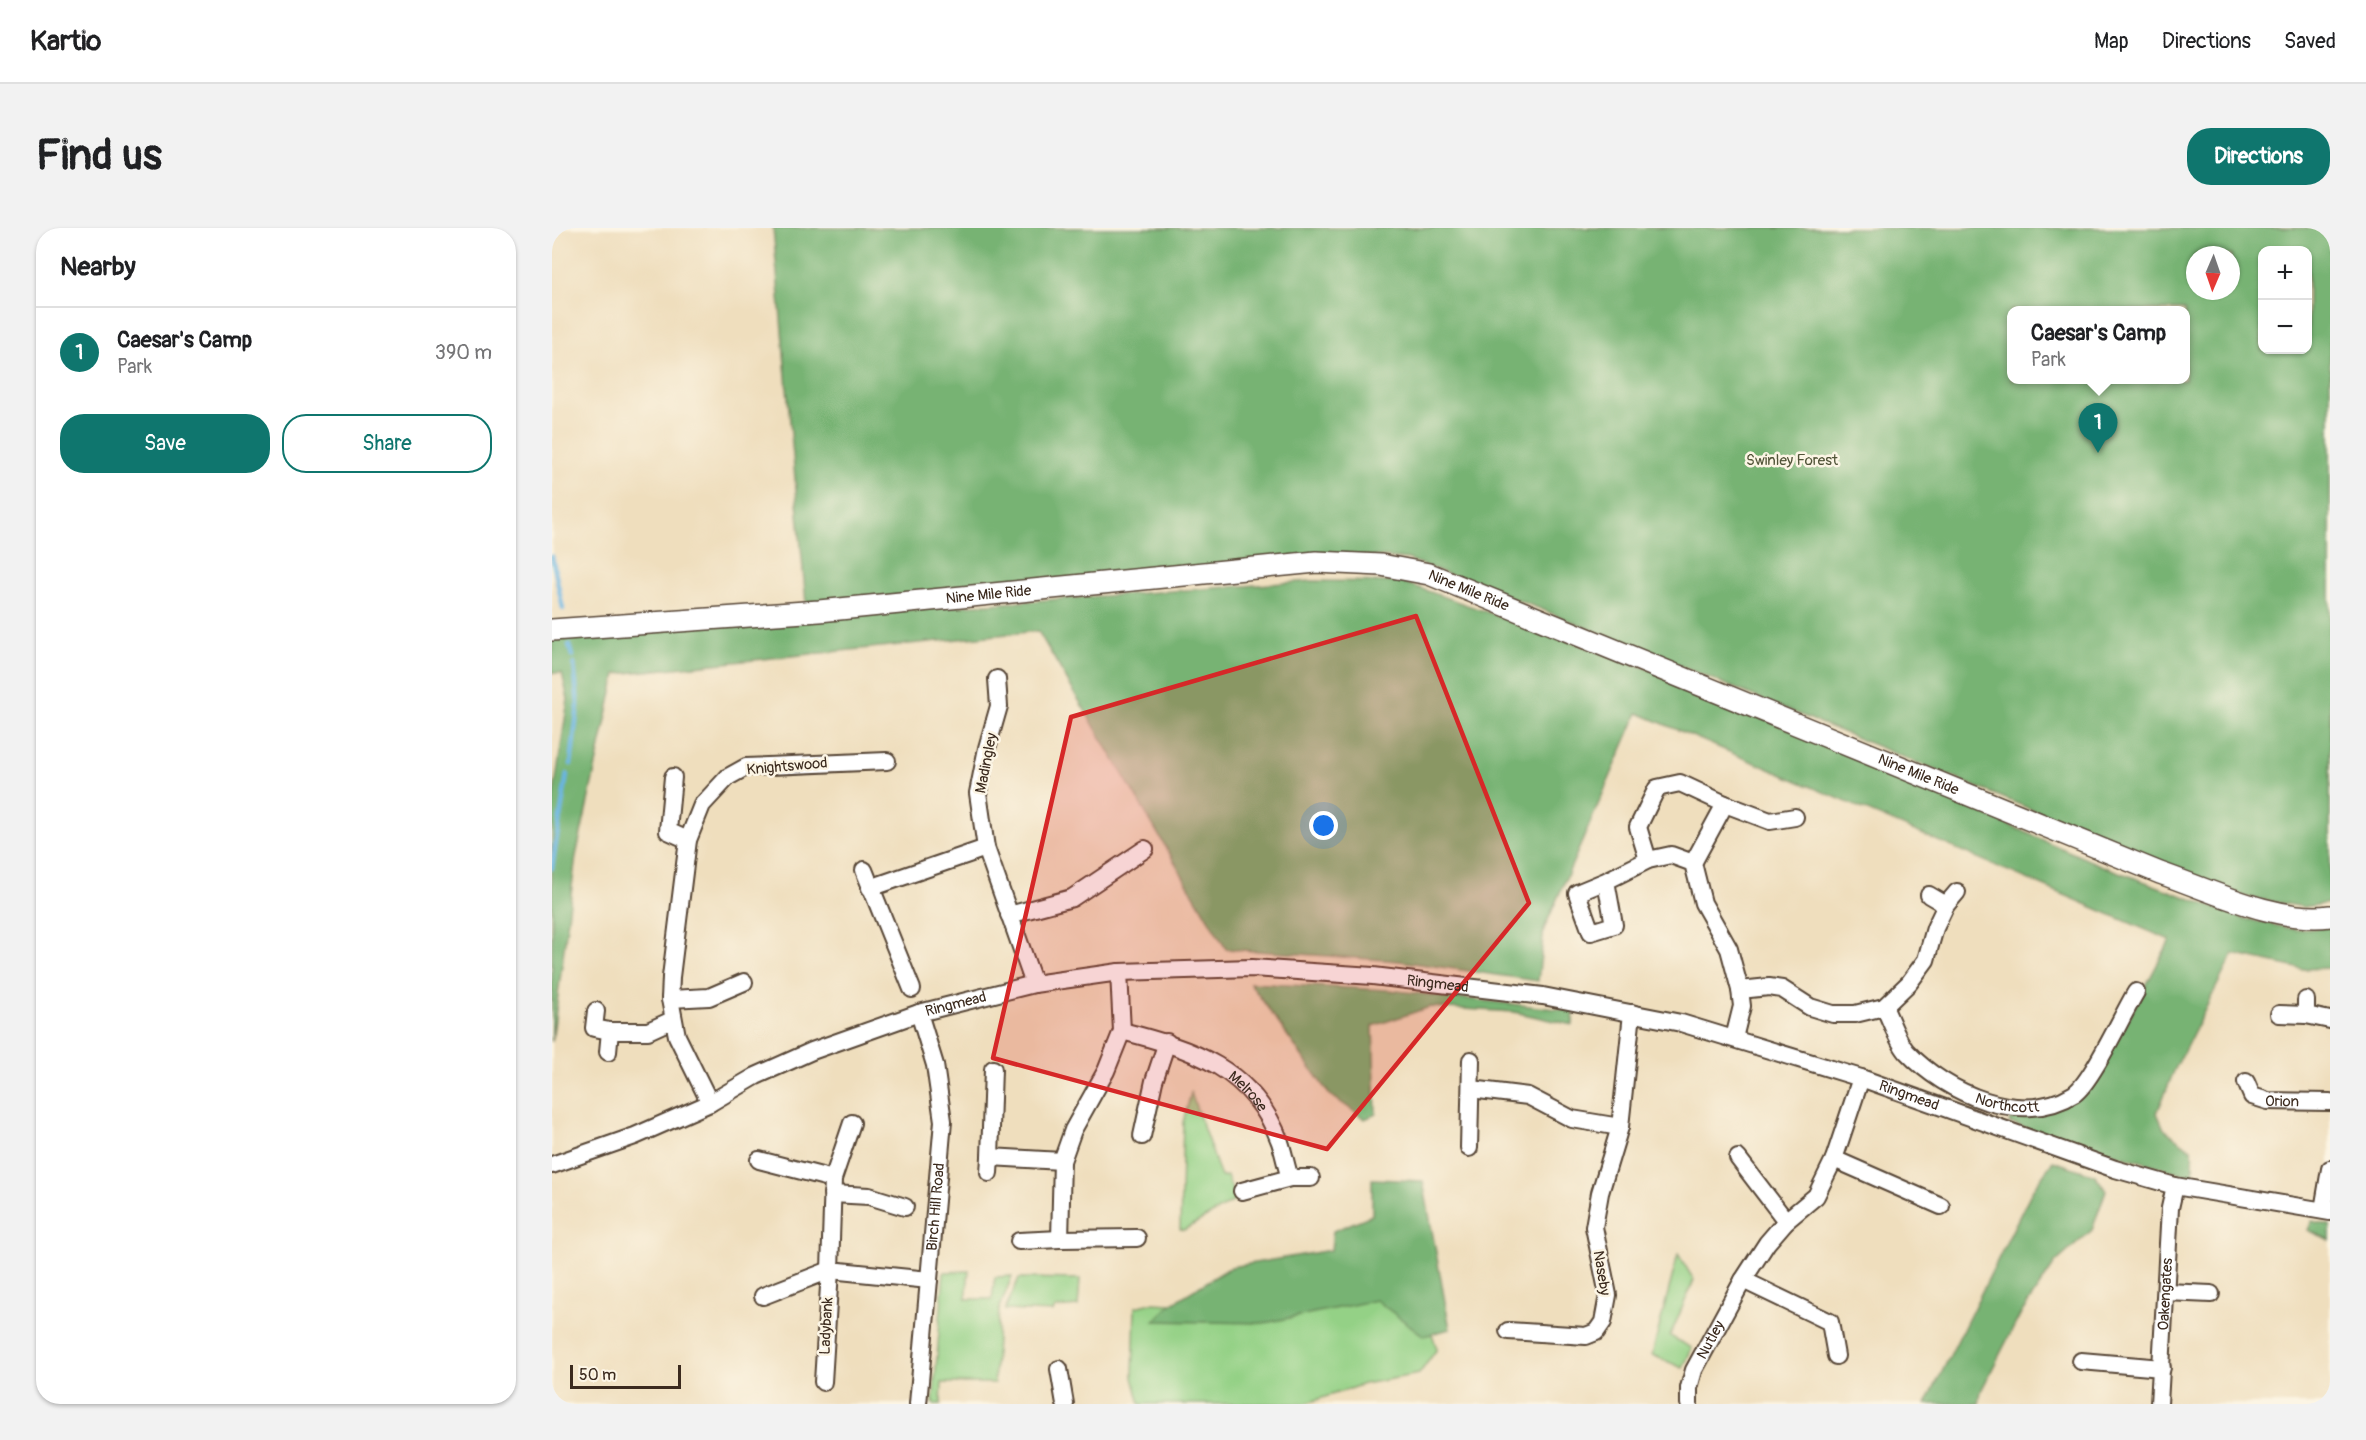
<!DOCTYPE html>
<meta charset="utf-8">
<style>
:root{--surface:#fff;--page:#f2f2f2;--text:#202124;--muted:#757577;--line:#e0e0e0;--accent:#0f766e}
body{margin:0;font-family:Pangolin,sans-serif;background:var(--page);color:var(--text)}
.controls{position:absolute;right:18px;top:18px;display:grid;overflow:hidden;border-radius:12px;box-shadow:0 2px 4px #0004}
.controls button{width:54px;height:54px;display:grid;place-items:center;padding:0;border:0;border-bottom:2px solid var(--line);background:var(--surface);color:var(--text);font:30px sans-serif}
.compass{position:absolute;left:1634px;top:18px;width:54px;height:54px;border-radius:50%;background:var(--surface);box-shadow:0 2px 4px #0004;rotate:182deg}
.scale{position:absolute;left:18px;bottom:15px;width:111px;box-sizing:border-box;padding-left:6px;border:3px solid #3b2a1e;border-top:0;font-size:16px;line-height:21px;white-space:nowrap;color:#3b2a1e;-webkit-text-stroke:4px #fcf5e5;paint-order:stroke}
.you{position:absolute;left:772px;top:598px;width:21px;height:21px;margin:-15px;border:4px solid #fff;border-radius:50%;background:#1a73e8;box-shadow:0 0 0 9px #1a73e833}
.badge{display:grid;place-items:center;width:39px;height:39px;border-radius:50%;background:var(--accent);color:#fff;font-size:20px;font-weight:700}
.pin{position:absolute;translate:-50% -50px;filter:drop-shadow(0 2px 3px #0008)}
.pin::after{content:'';position:absolute;top:32px;width:21px;height:18px;background:inherit;clip-path:polygon(0 0,100% 0,50% 100%)}
.popup{position:absolute;left:1455px;top:78px;width:183px;height:78px;box-sizing:border-box;display:grid;place-content:center;border-radius:12px;background:var(--surface);filter:drop-shadow(0 2px 4px #0005);font-size:20px;white-space:nowrap;color:var(--muted)}
.popup b{font-size:22px;color:var(--text)}
.popup::after{content:'';position:absolute;left:50%;top:100%;margin-left:-12px;border:12px solid transparent;border-top-color:var(--surface)}
.list{margin:0;padding:0;list-style:none}
h2{display:flex;justify-content:space-between;align-items:center;height:78px;margin:0;padding:0 24px;font-size:26px}
h2 small{font-size:20px;font-weight:400;color:var(--muted)}
.list li{display:grid;grid-template-columns:39px 1fr auto;gap:18px;align-items:center;box-sizing:border-box;height:90px;padding:0 24px;border-top:2px solid var(--line)}
.list b{display:block;font-size:22px;white-space:nowrap}
.list p{margin:0;font-size:20px;white-space:nowrap;color:var(--muted)}
.list em{font-size:20px;font-style:normal;color:var(--muted)}
.actions{display:flex;gap:12px;padding:18px 24px}
.actions a{flex:1;padding:14px 0;border:2px solid var(--accent);border-radius:24px;text-align:center;font-size:21px;color:var(--accent)}
.actions .main{background:var(--accent);color:#fff}
.map{position:relative;flex:none;width:1778px;height:1176px;overflow:hidden;border-radius:24px}
header{display:flex;align-items:center;gap:36px;box-sizing:border-box;height:84px;padding:0 30px;background:var(--surface);border-bottom:2px solid var(--line)}
header strong{font-size:28px}
nav{display:flex;gap:33px;margin-inline-start:auto;font-size:21px}
.intro{display:flex;align-items:center;justify-content:space-between;box-sizing:border-box;height:144px;padding:0 36px}
h1{margin:0;font-size:42px}
.button{padding:15px 27px;border-radius:24px;background:var(--accent);color:#fff;font-size:21px;font-weight:700}
main{display:flex;gap:36px;padding:0 36px}
aside{flex:1;background:var(--surface);border-radius:24px;box-shadow:0 2px 4px #0004}
.map>svg:first-child{display:block}
</style>
<header>
<strong>Kartio</strong>
<nav><a>Map</a><a>Directions</a><a>Saved</a></nav>
</header>
<div class="intro"><h1>Find us</h1><a class="button">Directions</a></div>
<main>
<aside>
<h2>Nearby<small></small></h2>
<ul class="list">
<li><span class="badge">1</span><div><b>Caesar's Camp</b><p>Park</p></div><em>390 m</em></li>
</ul>
<div class="actions"><a class="main">Save</a><a>Share</a></div>
</aside>
<div class="map">
<svg width="1778" height="1176" viewBox="0 0 1778 1176">
<rect width="100%" height="100%" fill="#fcf5e5"/>
<filter id="ink" filterUnits="userSpaceOnUse"><feTurbulence type="fractalNoise" baseFrequency=".0167" numOctaves="2"/><feDisplacementMap in="SourceGraphic" scale="12" xChannelSelector="R" yChannelSelector="G"/><feConvolveMatrix kernelMatrix="1 2 1 2 8 2 1 2 1" color-interpolation-filters="sRGB"/></filter>
<filter id="wash" filterUnits="userSpaceOnUse"><feTurbulence type="fractalNoise" baseFrequency=".008" numOctaves="4" result="noise"/><feDisplacementMap in="SourceGraphic" scale="24" xChannelSelector="R" yChannelSelector="G"/><feGaussianBlur stdDeviation="1.35" result="paint"/><feColorMatrix in="noise" values="0 0 0 0 0 0 0 0 0 0 0 0 0 0 0 0 0 1.4 0 .05"/><feComposite in="paint" operator="in"/></filter>
<g filter="url(#wash)">
<rect width="100%" height="100%" fill="#efdebd"/>
<path fill="#94d186" stroke="#687e52" stroke-width="1.5" d="M639,865l30,84 6,-1 9,24 -52,30 -4,-1 3,-107z
M1126,1026l16,26 -24,56 22,12 -9,20 -31,-13z
M859,1041l26,80 -18,25 -55,10 -60,20h-164l-7,-27 2,-70 17,-4 19,1z
M417,1043l-3,28h26l3,-22 17,-1 -13,34 -5,73h-52l-1,21h-8l11,-132z
M467,1050l61,1 -2,27 -23,2 -2,4 -48,-2z"/>
<path fill="#77b373" stroke="#596e48" stroke-width="1.5" fill-rule="evenodd" d="M221,0h1557v675l-26,4 -58,-10 -705,-288 -133,-50 -64,-5 -538,50zM1710,22h46v100h-46zM1643,27h36v36h-36zM1459,82h174v70h-174z
M760,353l90,1 261,92 437,191 142,53 55,12 33,-3v41l-28,1 -69,-15 -59,117 -17,42 7,16 28,21 2,27 -185,-54 3,-8h24l60,-35 74,-140 -532,-227 -94,216 -6,52 -139,-20 -173,-12 -188,-318 -422,43 -40,182 -24,186v-236l16,-107 -6,-26h-10v-38z
M698,755l138,7 186,21 -1,14 -59,-13 -84,-5 -57,19 3,88 -11,5 -36,-25z
M1501,933l42,14 11,15 -14,40 -37,33 -35,52 -39,76 -2,13h-53l107,-215z
M820,951l51,2 27,148 -26,7 -48,-36 -111,23 -111,-2 17,-17 60,-37 100,-17 2,-19 39,-16z
M1760,993l18,4v15l-22,-10z"/>
<g fill="none" stroke-linecap="round" stroke-linejoin="round">
<path stroke="#69b5e2" stroke-width="4.5" d="M0,328l11,53
M17,417l3,11
M19,536l7,-59 -4,-41
M0,640l15,-94"/>
</g>
</g>
<g filter="url(#ink)">
<g fill="none" stroke-linecap="round" stroke-linejoin="round">
<defs>
<g id="minor">
<path d="M445,451l2,27 -12,42 -9,45 8,55 48,136"/>
<path d="M121,549l-5,54 20,9"/>
<path d="M1096,632l-10,-33 19,-39 23,-5 45,21 45,17 25,-4"/>
<path d="M1141,635l32,-59"/>
<path d="M312,642l48,119"/>
<path d="M1054,653l-29,12 14,39 23,-7 -8,-44 42,-21 23,-5 22,8 10,40 26,46 11,41 2,16 -8,32"/>
<path d="M318,660l116,-40"/>
<path d="M1377,667l17,10"/>
<path d="M457,687l63,-17 73,-49"/>
<path d="M567,744l3,59 -16,40 -33,59 -11,31 -2,78 77,-1"/>
<path d="M1188,762l29,-3 13,2 28,18 23,7h22l29,-7 25,-24 17,-23 9,-32 11,-23 11,-13"/>
<path d="M118,771l39,-2 35,-15"/>
<path id="s1" d="M1332,779c7,13 13,34 23,45 39,41 114,75 167,42 18,-12 49,-81 62,-102"/>
<path d="M44,783l-2,17 16,3"/>
<path d="M1727,786l27,1 24,5"/>
<path d="M1754,787v-15"/>
<path id="s2" d="M570,803c70,18 131,37 158,111 4,12 6,24 10,36l-48,13"/>
<path d="M56,824l2,-21h38l24,-11"/>
<path d="M441,841l-3,88 72,4"/>
<path id="s3" d="M1694,854l6,14 16,5 62,1"/>
<path d="M919,861l57,7 44,23 48,8"/>
<path d="M158,875l-33,-67 -7,-37 1,-22 17,-137 14,-35 26,-28 18,-10 141,-6"/>
<path d="M300,895l-19,56 -3,91 99,10"/>
<path d="M590,908l12,-55 13,-39"/>
<path d="M917,920l2,-88"/>
<path d="M1186,930l48,63"/>
<path d="M1282,931l107,47"/>
<path d="M207,932l74,19"/>
<path id="s4" d="M0,937l83,-29 75,-33 46,-27 56,-25 107,-38 115,-29 85,-12 133,-4 121,8 170,20 138,27 180,55 254,91 60,17 155,26"/>
<path d="M437,945l1,-16"/>
<path d="M738,950h21"/>
<path d="M280,966l37,2 36,11"/>
<path d="M1771,982l7,-41"/>
<path d="M467,1013l41,-2"/>
<path d="M1191,1052l87,42 6,34"/>
<path d="M1614,1064l45,2"/>
<path d="M211,1068l67,-26 -7,112"/>
<path d="M956,1103l78,5 10,-4 7,-10 5,-27 -14,-68 6,-34 20,-66 12,-114"/>
<path d="M1529,1133l81,7"/>
<path d="M507,1141l6,35"/>
<path id="s5" d="M366,1176l25,-283 -8,-56 -16,-52"/>
<path id="s6" d="M1137,1176v-16l5,-18 49,-90 24,-37 19,-22 30,-25 18,-37 27,-81"/>
<path id="s7" d="M1607,1176l11,-196 5,-22"/>
</g>
<g id="major">
<path id="s8" d="M0,402l267,-19 497,-49 65,3 48,9 731,299c50,17 117,50 170,43"/>
</g>
</defs>
<use href="#minor" stroke="#564536" stroke-width="20"/>
<use href="#major" stroke="#564536" stroke-width="24"/>
<use href="#minor" stroke="#fff" stroke-width="16"/>
<use href="#major" stroke="#fff" stroke-width="21"/>
</g>
</g>
<path fill="#d62828" fill-opacity="0.2" stroke="#d62828" stroke-width="4.5" stroke-linejoin="round" d="M864,388l113,287 -202,246 -334,-91 78,-341z"/>
<g text-anchor="middle" stroke-width="5" stroke-linejoin="round" paint-order="stroke">
<g font-size="15" fill="#515438" stroke="#fcf5e5">
<text x="1240" y="237">Swinley Forest</text>
</g>
<g font-size="15" fill="#3b2a1e" stroke="#fcf5e5">
<text dy="5" stroke="none"><textPath href="#s8" startOffset="924">Nine Mile Ride</textPath></text>
<text dy="5" stroke="none"><textPath href="#s8" startOffset="438">Nine Mile Ride</textPath></text>
<text transform="translate(434 535) rotate(-79)" y="5">Madingley</text>
<text transform="translate(235 538) rotate(-5)" y="5">Knightswood</text>
<text dy="5" stroke="none"><textPath href="#s8" startOffset="1410">Nine Mile Ride</textPath></text>
<text dy="5" stroke="none"><textPath href="#s4" startOffset="922">Ringmead</textPath></text>
<text dy="5" stroke="none"><textPath href="#s4" startOffset="436">Ringmead</textPath></text>
<text dy="5" stroke="none"><textPath href="#s2" startOffset="142">Melrose</textPath></text>
<text dy="5" stroke="none"><textPath href="#s4" startOffset="1408">Ringmead</textPath></text>
<text dy="5" stroke="none"><textPath href="#s3" startOffset="46">Orion</textPath></text>
<text dy="5" stroke="none"><textPath href="#s1" startOffset="166">Northcott</textPath></text>
<text dy="5" stroke="none"><textPath href="#s5" startOffset="198">Birch Hill Road</textPath></text>
<text transform="translate(1050 1045) rotate(81)" y="5">Naseby</text>
<text dy="5" stroke="none"><textPath href="#s7" startOffset="110">Oakengates</textPath></text>
<text transform="translate(274 1098) rotate(-87)" y="5">Ladybank</text>
<text dy="5" stroke="none"><textPath href="#s6" startOffset="69">Nutley</textPath></text>
</g>
</g>
</svg>
<div class="controls">
<button>+</button>
<button>−</button>
</div>
<svg class="compass" viewBox="-18 -18 36 36"><path d="M0-13l5 13h-10z" fill="#e53935"/><path d="M0 13l5-13h-10z" fill="#757577"/></svg>
<div class="scale">50 m</div>
<div class="you"></div>
<div class="pin badge" style="left:1546px;top:225px">1</div>
<div class="popup"><b>Caesar's Camp</b>Park</div>
</div>
</main>
